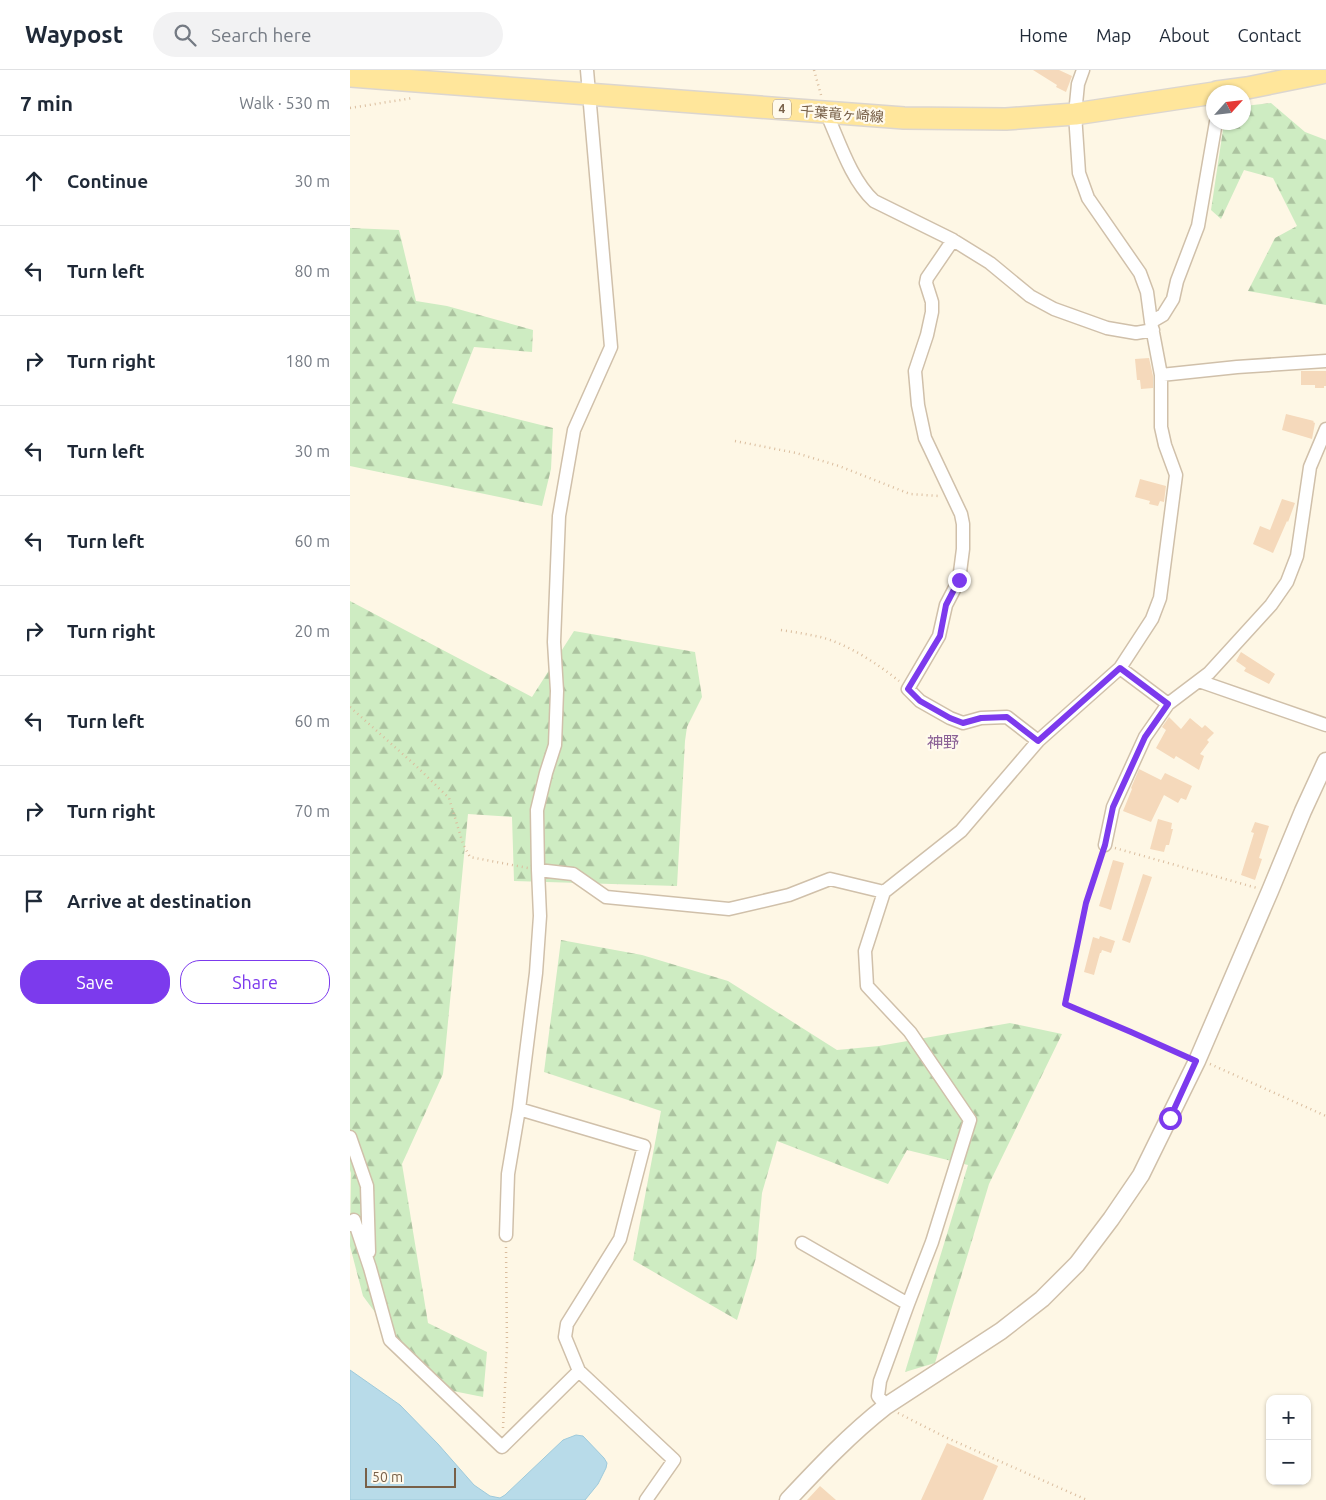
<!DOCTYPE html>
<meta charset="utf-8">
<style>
:root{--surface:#fff;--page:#f2f2f3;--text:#1f2937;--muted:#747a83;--line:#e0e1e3;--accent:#7c3aed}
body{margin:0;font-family:Ubuntu,"Noto Sans JP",sans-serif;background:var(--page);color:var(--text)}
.controls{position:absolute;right:15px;bottom:15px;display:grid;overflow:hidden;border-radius:10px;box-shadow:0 1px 4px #0004}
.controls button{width:45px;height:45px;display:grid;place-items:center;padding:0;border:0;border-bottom:1px solid var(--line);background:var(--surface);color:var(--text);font:25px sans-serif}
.compass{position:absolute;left:856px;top:15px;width:45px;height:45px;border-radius:50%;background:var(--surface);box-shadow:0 1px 4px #0004;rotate:63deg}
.scale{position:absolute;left:15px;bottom:12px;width:91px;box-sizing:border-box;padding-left:5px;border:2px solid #786048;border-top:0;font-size:14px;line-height:18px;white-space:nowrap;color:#786048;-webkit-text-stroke:4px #fffaed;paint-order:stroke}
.stop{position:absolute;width:15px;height:15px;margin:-11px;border:4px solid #7c3aed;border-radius:50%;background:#fff}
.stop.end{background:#7c3aed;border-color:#fff;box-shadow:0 1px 5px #0008}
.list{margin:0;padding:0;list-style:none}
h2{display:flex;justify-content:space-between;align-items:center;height:65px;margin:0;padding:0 20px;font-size:21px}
h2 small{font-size:16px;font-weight:400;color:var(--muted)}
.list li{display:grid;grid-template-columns:32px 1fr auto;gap:15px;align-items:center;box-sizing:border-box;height:90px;padding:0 20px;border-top:1px solid var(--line)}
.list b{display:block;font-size:19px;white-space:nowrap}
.list em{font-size:16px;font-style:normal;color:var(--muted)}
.actions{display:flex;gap:10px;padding:15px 20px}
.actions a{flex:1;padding:11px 0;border:1px solid var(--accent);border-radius:20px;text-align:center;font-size:18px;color:var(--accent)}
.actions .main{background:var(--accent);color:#fff}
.icon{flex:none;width:28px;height:28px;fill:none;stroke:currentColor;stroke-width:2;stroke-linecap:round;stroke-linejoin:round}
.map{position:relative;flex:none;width:976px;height:1430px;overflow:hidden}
header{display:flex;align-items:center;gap:30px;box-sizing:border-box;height:70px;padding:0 25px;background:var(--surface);border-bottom:1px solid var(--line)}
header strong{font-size:24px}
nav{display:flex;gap:28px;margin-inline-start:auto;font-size:18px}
.search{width:350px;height:45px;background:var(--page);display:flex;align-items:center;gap:12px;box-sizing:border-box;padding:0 18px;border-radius:28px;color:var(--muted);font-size:19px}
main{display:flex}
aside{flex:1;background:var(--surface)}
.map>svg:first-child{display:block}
</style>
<header>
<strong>Waypost</strong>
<div class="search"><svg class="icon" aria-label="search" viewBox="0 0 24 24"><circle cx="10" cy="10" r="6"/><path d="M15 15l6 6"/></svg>Search here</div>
<nav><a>Home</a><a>Map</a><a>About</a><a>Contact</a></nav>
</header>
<main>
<aside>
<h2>7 min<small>Walk · 530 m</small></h2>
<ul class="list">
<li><svg class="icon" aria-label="ahead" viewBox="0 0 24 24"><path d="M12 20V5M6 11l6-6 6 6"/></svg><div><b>Continue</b></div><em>30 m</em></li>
<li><svg class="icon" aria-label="left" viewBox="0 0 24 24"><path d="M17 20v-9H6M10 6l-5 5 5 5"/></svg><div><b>Turn left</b></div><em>80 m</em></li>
<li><svg class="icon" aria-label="right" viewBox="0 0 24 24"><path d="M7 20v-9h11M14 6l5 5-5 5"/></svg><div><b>Turn right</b></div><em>180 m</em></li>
<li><svg class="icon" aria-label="left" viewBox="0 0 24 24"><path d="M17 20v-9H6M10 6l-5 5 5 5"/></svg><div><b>Turn left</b></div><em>30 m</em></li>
<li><svg class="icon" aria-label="left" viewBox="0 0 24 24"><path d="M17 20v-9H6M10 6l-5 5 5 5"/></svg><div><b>Turn left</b></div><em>60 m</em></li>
<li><svg class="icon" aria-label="right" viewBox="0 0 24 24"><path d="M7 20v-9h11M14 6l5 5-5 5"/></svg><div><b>Turn right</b></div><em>20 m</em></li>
<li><svg class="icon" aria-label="left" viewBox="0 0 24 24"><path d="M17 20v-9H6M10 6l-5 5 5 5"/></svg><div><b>Turn left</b></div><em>60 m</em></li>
<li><svg class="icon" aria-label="right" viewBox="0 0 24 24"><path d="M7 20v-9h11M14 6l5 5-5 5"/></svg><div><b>Turn right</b></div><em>70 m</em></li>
<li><svg class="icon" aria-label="arrive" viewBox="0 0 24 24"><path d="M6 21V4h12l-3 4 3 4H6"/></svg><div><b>Arrive at destination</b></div></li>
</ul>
<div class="actions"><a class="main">Save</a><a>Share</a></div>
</aside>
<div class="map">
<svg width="976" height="1430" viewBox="0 0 976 1430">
<defs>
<pattern id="forest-firs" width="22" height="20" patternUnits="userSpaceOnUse" patternTransform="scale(1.25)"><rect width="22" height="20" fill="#ceecc2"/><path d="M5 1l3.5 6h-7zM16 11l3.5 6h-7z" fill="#acc3a0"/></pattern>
</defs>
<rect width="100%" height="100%" fill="#fef7e5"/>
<path fill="url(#forest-firs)" d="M921,33l34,29 21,8v165l-78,-14 27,-53 22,-12 -24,-48 -29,-8 -23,49 -10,-9 13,-87 20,-1v-16z
M0,158l49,2 17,71 31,5 86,24 -1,22 -58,-5 -22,56 101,25 -2,41 -9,37 -192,-40z
M0,531l182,96 42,-66 121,21 7,45 -15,30 -2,14 -8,145 -163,-5 -2,-64 -44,-3 -25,260 -41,90 26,159 59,29 -4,45 -45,-9 -33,-35 -42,-57 -13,-50 1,-73 -1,-3z
M211,870l81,15 86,26 109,69 42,-4 131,-23 52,11 -73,150 -54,179 -30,9 63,-207 -61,-15 -19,34 -111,-43 -15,52 -6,65 -19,62 -104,-60 28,-149 -117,-39z"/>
<path fill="#b8dbe9" stroke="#9ecadb" d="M0,1300l50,35 38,39 36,41 16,11 10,2 5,-3 58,-55 13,-5 7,1 21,22 3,5 -1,5 -8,16 -13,16h-235z"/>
<path fill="#f5d9bb" d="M683,0h26l13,6 -6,16 -10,-5 1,-2z
M799,288l4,18v12l-12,1 -1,-9h-3l-2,-21z
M951,301h25v15h-2v2h-9v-3h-14z
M936,344l28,7 -1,1 2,1 -3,16 -30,-9z
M790,409l26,7 -2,16 -4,-1 -2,5 -9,-2 1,-3 -15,-4z
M932,429l13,4 -7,19 -1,-1 -14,32 -20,-9 7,-18 10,4z
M891,582l34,22 -6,10 -25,-13 2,-3 -10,-7z
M819,647l12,12 9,-11 12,10 3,-3 9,8 -7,7 2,2 -9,12 4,2 -5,14 -23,-14 -2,3 -18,-11 10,-18 -4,-3z
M789,699l22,11 4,-7 27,13 -6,14 -5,-2 -3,5 -14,-8 -13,27 -28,-11 9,-22 -1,-1z
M808,749l14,4 -1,6h2l-4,16h-3l-2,7 -14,-3z
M905,752l14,4 -10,32 3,1 -7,21 -14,-5 13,-42 -3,-1z
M763,790l11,3 -13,47 -12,-4z
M793,804l9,3 -22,66 -8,-3z
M750,866l15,5 -4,12 -9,-3 -1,3h-1l-6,22 -10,-3 9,-35 6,2z
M597,1373l51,23 -15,34h-62z
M470,1416l16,14h-29z"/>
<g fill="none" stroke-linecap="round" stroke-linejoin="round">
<defs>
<path id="minor" d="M476,42c13,29 25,68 48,89l79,39 37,23 40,33 24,13 53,19 29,5 17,-3
M603,170l-26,38 -1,5 6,19v10l-5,23 -12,36 3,34 7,33 36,76 2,10v25l-4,31 -13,25 -7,31 -31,53 12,12 30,17 13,5 18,-5 26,-1 31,24
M801,252l12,-7 10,-16 4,-18 21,-55 18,-104
M811,305l76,-8 89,-6
M770,598l48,36
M849,611l127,44
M755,775l8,-38 32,-70 23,-33 41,-31 62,-68 16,-23 10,-26 13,-89 16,-38
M188,800l-1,-60 9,-37 9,-28 2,-54 -3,-49 5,-126 15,-86 37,-83 -24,-277
M534,822l-19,59 2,35 43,46 60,88 -38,122 -24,62 -28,77 -2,15 8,10
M169,1039l125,37 -24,93 -53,85 -2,13 14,34
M0,1067l17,49 2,66
M0,1155l4,-5 16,48 20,72 112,107 77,-76 95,89 -28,40
M156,1165l2,-61 11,-65 17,-136 4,-57 -2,-46 35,4 33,23 123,12 60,-14 41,-16 54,13 77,-61 77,-90 82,-73 32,-49 8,-21 16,-123 -11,-30 -4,-18v-52l-10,-53 -4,-30 -7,-19 -52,-75 -9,-25 -4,-59 3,-30 5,-14
M452,1173l106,61"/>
<path id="tertiary" d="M438,1430c31,-33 62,-66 98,-94l115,-75 41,-32 35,-35 34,-45 30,-44 56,-114 73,-170 33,-80 23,-50"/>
<path id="primary" d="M0,6l554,42 102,1 69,-5 139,-21
M867,22l30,-4 79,-16"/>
</defs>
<use href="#minor" stroke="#d0c0aa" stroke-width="15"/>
<use href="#tertiary" stroke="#d0c0aa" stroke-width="19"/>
<use href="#primary" stroke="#dcd6cf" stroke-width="24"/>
<path stroke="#dabd9e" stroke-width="2.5" stroke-dasharray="1 4" stroke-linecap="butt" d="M464,0l7,25
M0,38l63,-10
M385,371l61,12 43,13 71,28 29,2
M431,560c13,2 26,4 39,7 26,6 58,27 79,44
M0,637l65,58 34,33 14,46 7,13 58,11
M765,778l142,40
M752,785l-15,48 -22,101 66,27 54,25
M860,994l116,52
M548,1343l47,24 142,63
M153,1358l4,-82 -1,-100"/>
<use href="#minor" stroke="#fff" stroke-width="12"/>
<use href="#tertiary" stroke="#fff" stroke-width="16"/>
<use href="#primary" stroke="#ffe69b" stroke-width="21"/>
</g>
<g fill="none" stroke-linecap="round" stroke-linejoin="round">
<path stroke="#7c3aed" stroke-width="6" d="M609,510l-13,25 -6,31 -32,53 12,12 30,17 13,5 18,-5 26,-1 31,24 82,-73 48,36 -23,33 -32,70 -8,38 -19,58 -21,101 66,28 65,29 -26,57"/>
</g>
<g text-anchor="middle" stroke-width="4.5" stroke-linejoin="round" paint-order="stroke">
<rect fill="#fffaed" stroke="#a08e7a" stroke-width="1" x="423" y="29.5" width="18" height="19" rx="4"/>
<g font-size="12" font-weight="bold" fill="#786048">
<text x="432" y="43">4</text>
</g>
<g font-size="14" fill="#786048" stroke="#fffaed">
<text transform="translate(492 44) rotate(4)" y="5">千葉竜ヶ崎線</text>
</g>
<g font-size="16" fill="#8a6095" stroke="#fffaed">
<text x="593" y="678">神野</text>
</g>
</g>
</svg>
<div class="controls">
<button>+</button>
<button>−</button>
</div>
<svg class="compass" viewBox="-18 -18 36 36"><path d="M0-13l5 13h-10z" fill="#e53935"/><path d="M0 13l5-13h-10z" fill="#747a83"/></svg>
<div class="scale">50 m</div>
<div class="stop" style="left:820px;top:1048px"></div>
<div class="stop end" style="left:609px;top:510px"></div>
</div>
</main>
